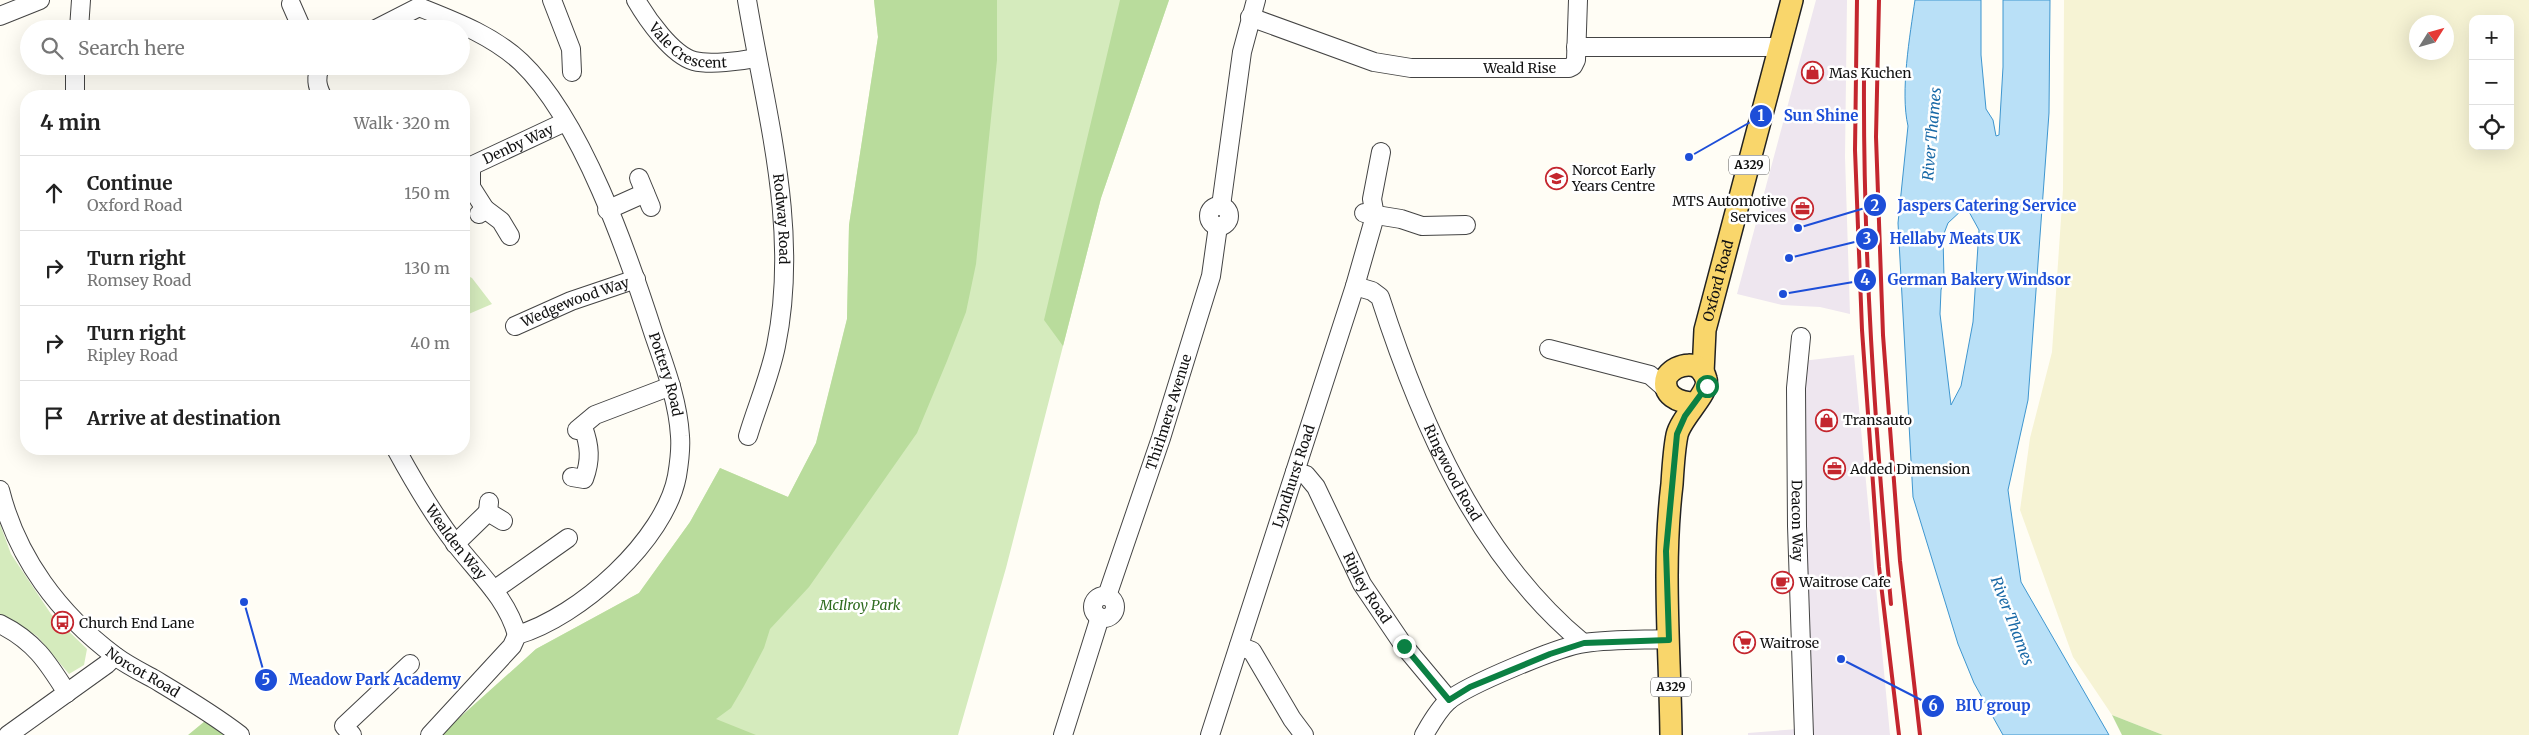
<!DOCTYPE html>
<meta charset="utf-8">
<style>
:root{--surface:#fff;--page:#f6f6f6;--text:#222;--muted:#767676;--line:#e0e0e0}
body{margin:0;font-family:Merriweather,serif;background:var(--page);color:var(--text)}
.controls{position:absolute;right:15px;top:15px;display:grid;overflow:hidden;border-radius:10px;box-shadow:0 5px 20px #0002}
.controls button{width:45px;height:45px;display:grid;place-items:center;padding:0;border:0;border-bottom:1px solid var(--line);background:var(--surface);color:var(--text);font:25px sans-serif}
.compass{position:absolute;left:2409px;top:15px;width:45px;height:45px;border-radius:50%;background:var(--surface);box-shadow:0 5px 20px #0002;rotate:53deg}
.stop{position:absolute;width:15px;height:15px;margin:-11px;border:4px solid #0b8043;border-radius:50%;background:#fff}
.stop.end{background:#0b8043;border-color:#fff;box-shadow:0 1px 5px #0008}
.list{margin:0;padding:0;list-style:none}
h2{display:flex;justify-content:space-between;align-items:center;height:65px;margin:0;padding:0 20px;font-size:21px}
h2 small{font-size:16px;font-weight:400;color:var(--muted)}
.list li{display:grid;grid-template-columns:32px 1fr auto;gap:15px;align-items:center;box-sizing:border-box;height:75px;padding:0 20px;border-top:1px solid var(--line)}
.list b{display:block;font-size:19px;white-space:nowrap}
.list p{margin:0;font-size:16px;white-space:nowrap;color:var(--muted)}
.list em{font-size:16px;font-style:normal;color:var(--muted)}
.icon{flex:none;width:28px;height:28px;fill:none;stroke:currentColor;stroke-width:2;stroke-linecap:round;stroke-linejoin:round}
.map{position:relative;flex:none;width:2529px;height:735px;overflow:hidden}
.search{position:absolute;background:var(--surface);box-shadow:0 5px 20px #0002;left:20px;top:20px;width:450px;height:55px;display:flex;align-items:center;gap:12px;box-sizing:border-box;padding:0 18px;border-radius:28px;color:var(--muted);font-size:19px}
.panel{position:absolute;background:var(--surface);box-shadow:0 5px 20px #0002;left:20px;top:90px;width:450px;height:365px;border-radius:20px}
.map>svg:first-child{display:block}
</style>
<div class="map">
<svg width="2529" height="735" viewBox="0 0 2529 735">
<rect width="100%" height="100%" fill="#fffdf5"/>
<path fill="#eee6ef" d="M1816,0h31l-2,157 5,157 -30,-7 -38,-2 -45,-11z
M1854,355l36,380h-142v-2l63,-5 -9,-367z"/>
<path fill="#f6f3d4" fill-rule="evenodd" d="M2064,0h465v735h-366l-51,-20 -39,-58 -53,-147 10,-72 22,-86 11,-163zM2473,19h37v127h-37zM2416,22h30v30h-30z"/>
<path fill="#d5ebbd" d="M874,0h295l-68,198 -95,370 -48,167h-515l93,-86 103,-56 51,-71 30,-54 68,29 28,-54 31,-124 2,-94 29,-188z
M464,274l8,4 20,26 -28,12z
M0,524l11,30 40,60 36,35 -3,16 -15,9 -32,-38 -37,-22z"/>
<path fill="#b9dc9c" d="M874,0h123v60l-21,204 -10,48 -19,49 -30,72 -108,154 -39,42 -6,19 -20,38 -13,22 -15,11 40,16h-313l5,-7 88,-79 103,-56 51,-71 30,-54 68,29 28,-54 31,-124 2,-94 29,-188z
M1120,0h49l-68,198 -38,148 -19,-26z
M2112,715l51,20h-41z
M205,721l19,14h-36z"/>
<path fill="#b9e0f7" stroke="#3f96cf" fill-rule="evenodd" d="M1915,0h66v55l5,54 7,11 3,16 3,-1 4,-68v-67h47l-1,113 -21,287 -20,90 13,92 88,153h-106l-29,-52 -16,-39 -45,-147 -15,-274 10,-97c-8,-34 2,-91 7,-126zM1963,209l5,1 11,20 -6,92 -12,64 -10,19 -11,-91 1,-24 3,-11 -1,-43 5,-13z"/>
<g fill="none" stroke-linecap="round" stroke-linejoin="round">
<defs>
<g id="minor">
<path d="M552,0l19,49 1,23"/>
<path id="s1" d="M636,0c11,19 36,55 58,61 16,4 47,0 62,-3"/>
<path id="s2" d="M747,0c19,114 53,229 29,346 -6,30 -19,60 -28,90"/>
<path d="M291,4l11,25"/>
<path id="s3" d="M419,7c35,14 73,28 102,55 61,58 107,192 133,273 11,32 24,66 26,101 1,12 -1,28 -3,40 -12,64 -98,141 -160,159l-5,11 -82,89"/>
<path d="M0,16l40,-16"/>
<path id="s4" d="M1250,17l124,45 37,6h158l4,-2 3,-6 2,-60"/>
<path d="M79,29l2,-29"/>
<path d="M376,29l43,-22"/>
<path d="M1576,47h204"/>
<path d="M321,66c-6,11 -4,20 1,30"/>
<path d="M75,96v-30"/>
<path d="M639,178l12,29"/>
<circle cx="1219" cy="216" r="10"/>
<path d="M1221,206l21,-154 14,-52"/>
<path id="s5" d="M485,209l-14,-22v-21l94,-44"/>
<path d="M607,210l38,-17"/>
<path d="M1364,213l37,6 21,7 44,-1"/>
<path d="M479,214l6,-5 16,12 9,15"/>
<path id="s6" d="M1355,286l17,5 8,6c41,127 98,259 203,346"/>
<path id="s7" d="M515,326l56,-25 65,-22"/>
<path id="s8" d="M1801,337l-5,51 1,138 7,209"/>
<path d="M1549,349l101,26 16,14"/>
<path d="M577,430l18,-15 76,-29"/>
<path id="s9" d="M396,449c18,33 36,64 59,94 23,30 52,55 62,92"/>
<path id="s10" d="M1295,472l11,3 10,12 46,97 42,62 45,54"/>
<path d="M572,477l12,2c7,-19 6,-33 -1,-52"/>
<path id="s11" d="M0,490c17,68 59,124 115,166 12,9 26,16 39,23 30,18 59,35 86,56"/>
<path d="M489,502l-1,10 15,9"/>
<path d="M455,544l33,-32"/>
<path d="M494,590l74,-52"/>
<circle cx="1104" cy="607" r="11"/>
<path id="s12" d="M1107,596l54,-158 50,-162 7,-50"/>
<path d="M0,624c34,17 47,37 67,69"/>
<path d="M1239,646l13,5 40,68 12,16"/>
<path d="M8,735l99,-71 8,-8"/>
<path d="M352,735l-8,-9 66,-62"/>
<path d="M1063,735l37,-118"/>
<path id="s13" d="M1210,735l145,-449 20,-70 -3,-17 9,-47"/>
<path d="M1424,735c7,-12 14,-25 24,-34 19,-16 112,-55 137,-58 27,-4 56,-3 84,-4"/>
</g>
<g id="major">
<path id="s14" d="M1703,373l2,-43 87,-330"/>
<path d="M1671,735c-1,-84 -9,-167 1,-251 1,-16 2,-34 5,-49 4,-18 33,-42 29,-56 -5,-20 -29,-16 -39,-3 -7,19 12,27 28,27"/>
</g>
</defs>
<use href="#minor" stroke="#444" stroke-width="20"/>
<use href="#major" stroke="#222" stroke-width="24"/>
<use href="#minor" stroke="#fff" stroke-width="18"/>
<use href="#major" stroke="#f9d66b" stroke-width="21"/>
<path stroke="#c4262e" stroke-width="4" d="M1857,0l-2,150 7,180 17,237 20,168
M1879,0l-3,137 7,198 17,226 20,174
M1864,77c-1,176 11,352 27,527"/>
</g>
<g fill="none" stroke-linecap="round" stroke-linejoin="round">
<path stroke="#0b8043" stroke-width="6" d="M1404,646l45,54 21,-13 80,-33 34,-11 85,-3 -3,-89 11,-117 8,-18 22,-30"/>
</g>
<defs>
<symbol id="shop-ring" viewBox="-11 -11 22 22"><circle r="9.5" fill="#fff" stroke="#c4262e" stroke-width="1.5"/><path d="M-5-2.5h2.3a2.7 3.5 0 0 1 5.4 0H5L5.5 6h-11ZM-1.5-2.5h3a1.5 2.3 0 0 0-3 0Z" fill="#c4262e"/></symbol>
<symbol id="school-ring" viewBox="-11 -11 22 22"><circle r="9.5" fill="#fff" stroke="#c4262e" stroke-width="1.5"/><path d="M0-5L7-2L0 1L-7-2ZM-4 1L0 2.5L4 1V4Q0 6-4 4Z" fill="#c4262e"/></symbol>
<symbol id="office-ring" viewBox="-11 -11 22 22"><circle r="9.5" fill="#fff" stroke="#c4262e" stroke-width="1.5"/><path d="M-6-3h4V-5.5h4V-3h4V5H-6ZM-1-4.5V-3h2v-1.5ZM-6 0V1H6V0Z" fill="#c4262e"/></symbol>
<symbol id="cafe-ring" viewBox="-11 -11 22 22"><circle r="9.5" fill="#fff" stroke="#c4262e" stroke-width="1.5"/><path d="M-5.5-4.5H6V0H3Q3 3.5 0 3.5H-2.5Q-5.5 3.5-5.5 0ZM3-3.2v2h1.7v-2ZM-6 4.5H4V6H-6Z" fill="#c4262e"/></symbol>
<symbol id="bus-ring" viewBox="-11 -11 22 22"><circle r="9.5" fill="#fff" stroke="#c4262e" stroke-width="1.5"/><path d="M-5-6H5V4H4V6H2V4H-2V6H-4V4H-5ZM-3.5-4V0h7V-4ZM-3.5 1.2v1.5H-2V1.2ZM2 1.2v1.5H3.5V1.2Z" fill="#c4262e"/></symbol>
<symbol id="supermarket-ring" viewBox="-11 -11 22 22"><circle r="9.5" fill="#fff" stroke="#c4262e" stroke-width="1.5"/><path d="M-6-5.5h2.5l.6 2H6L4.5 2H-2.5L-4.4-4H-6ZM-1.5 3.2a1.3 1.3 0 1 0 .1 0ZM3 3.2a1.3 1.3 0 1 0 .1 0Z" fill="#c4262e"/></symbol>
</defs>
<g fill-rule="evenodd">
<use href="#shop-ring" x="1800" y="60" width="25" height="25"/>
<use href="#school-ring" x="1544" y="166" width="25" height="25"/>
<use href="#office-ring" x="1790" y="196" width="25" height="25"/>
<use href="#shop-ring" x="1814" y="408" width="25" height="25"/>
<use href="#office-ring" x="1822" y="456" width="25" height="25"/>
<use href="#cafe-ring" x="1770" y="570" width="25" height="25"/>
<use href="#bus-ring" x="50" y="610" width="25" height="25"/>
<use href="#supermarket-ring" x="1732" y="630" width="25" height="25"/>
</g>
<g text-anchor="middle" stroke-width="5" stroke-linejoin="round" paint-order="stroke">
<g fill="#fff" stroke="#585858" stroke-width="1">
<rect x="1729" y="155.5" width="40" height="19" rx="4"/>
<rect x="1651" y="677.5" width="40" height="19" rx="4"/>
</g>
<g font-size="12" font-weight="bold" fill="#111">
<text x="1749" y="169">A329</text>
<text x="1671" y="691">A329</text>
</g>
<g font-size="14" fill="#111" stroke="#fff">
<text dy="5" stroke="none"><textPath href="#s1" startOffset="74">Vale Crescent</textPath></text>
<text dy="5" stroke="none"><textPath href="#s4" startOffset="278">Weald Rise</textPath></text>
<text dy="5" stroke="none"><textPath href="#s5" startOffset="99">Denby Way</textPath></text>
<text dy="5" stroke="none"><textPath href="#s2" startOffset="222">Rodway Road</textPath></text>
<text dy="5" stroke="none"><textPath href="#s14" startOffset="94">Oxford Road</textPath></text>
<text dy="5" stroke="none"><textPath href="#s7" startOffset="65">Wedgewood Way</textPath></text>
<text dy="5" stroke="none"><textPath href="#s3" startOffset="464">Pottery Road</textPath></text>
<text dy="5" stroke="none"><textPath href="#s12" startOffset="194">Thirlmere Avenue</textPath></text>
<text dy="5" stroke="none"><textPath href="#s6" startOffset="218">Ringwood Road</textPath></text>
<text dy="5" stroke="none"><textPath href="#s13" startOffset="272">Lyndhurst Road</textPath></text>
<text dy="5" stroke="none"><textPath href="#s8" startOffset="184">Deacon Way</textPath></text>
<text dy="5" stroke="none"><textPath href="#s9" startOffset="111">Wealden Way</textPath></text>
<text dy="5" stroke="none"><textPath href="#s10" startOffset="140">Ripley Road</textPath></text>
<text dy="5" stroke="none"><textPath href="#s11" startOffset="238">Norcot Road</textPath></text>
</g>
<g font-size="14" fill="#111" stroke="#fff" text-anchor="start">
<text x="1829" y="78">Mas Kuchen</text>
<text x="1572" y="175">Norcot Early<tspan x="1572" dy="16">Years Centre</tspan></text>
<text x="1786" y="206" text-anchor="end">MTS Automotive<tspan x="1786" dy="16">Services</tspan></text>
<text x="1843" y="425">Transauto</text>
<text x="1850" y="474">Added Dimension</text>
<text x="1799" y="587">Waitrose Cafe</text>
<text x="79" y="628">Church End Lane</text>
<text x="1760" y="648">Waitrose</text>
</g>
<g font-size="14" font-style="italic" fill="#2f6b1f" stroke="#fff">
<text x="860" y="610">McIlroy Park</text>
</g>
<g font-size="15" font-style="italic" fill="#1768a6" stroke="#fff">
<text transform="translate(1932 134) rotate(-85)" y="5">River Thames</text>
<text transform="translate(2012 621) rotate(69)" y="5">River Thames</text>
</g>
</g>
<path fill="none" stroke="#1d4ed8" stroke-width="2" d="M1689 157L1761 116M1798 228L1875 205M1789 258L1867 239M1783 294L1865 280M244 602L266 680M1841 659L1933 706"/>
<g fill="#1d4ed8" stroke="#fff" stroke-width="2">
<circle cx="1689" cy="157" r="5"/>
<circle cx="1798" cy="228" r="5"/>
<circle cx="1789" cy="258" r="5"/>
<circle cx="1783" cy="294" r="5"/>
<circle cx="244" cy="602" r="5"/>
<circle cx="1841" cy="659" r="5"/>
<circle cx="1761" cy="116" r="12"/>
<circle cx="1875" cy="205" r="12"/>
<circle cx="1867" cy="239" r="12"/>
<circle cx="1865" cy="280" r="12"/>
<circle cx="266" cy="680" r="12"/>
<circle cx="1933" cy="706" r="12"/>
</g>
<g font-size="15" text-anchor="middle" font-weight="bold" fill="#fff">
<text x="1761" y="121">1</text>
<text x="1875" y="211">2</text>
<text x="1867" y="244">3</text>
<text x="1865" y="285">4</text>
<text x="266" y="685">5</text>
<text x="1933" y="711">6</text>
</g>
<g font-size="15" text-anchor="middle" font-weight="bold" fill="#1d4ed8" stroke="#fff" stroke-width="5" stroke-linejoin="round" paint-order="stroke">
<text x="1821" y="121">Sun Shine</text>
<text x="1987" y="211">Jaspers Catering Service</text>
<text x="1955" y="244">Hellaby Meats UK</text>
<text x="1979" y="285">German Bakery Windsor</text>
<text x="375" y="685">Meadow Park Academy</text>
<text x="1993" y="711">BIU group</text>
</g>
</svg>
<div class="controls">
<button>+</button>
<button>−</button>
<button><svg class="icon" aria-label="locate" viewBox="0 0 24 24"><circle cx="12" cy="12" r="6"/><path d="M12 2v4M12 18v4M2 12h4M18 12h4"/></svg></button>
</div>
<svg class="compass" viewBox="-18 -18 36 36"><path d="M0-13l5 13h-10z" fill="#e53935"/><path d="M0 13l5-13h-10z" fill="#767676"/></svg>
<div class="stop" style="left:1707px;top:386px"></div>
<div class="stop end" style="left:1404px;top:646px"></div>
<div class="search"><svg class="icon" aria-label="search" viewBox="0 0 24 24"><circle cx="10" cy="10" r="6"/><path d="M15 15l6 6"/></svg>Search here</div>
<section class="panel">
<h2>4 min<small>Walk · 320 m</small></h2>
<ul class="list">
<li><svg class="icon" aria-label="ahead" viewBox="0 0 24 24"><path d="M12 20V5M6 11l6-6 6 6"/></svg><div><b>Continue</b><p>Oxford Road</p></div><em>150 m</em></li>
<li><svg class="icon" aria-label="right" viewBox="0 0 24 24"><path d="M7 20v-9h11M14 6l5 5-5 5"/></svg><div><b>Turn right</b><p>Romsey Road</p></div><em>130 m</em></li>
<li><svg class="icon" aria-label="right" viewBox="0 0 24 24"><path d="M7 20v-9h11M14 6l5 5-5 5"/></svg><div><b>Turn right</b><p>Ripley Road</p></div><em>40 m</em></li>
<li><svg class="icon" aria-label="arrive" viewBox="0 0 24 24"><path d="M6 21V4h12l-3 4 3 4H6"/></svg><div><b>Arrive at destination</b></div></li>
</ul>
</section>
</div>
